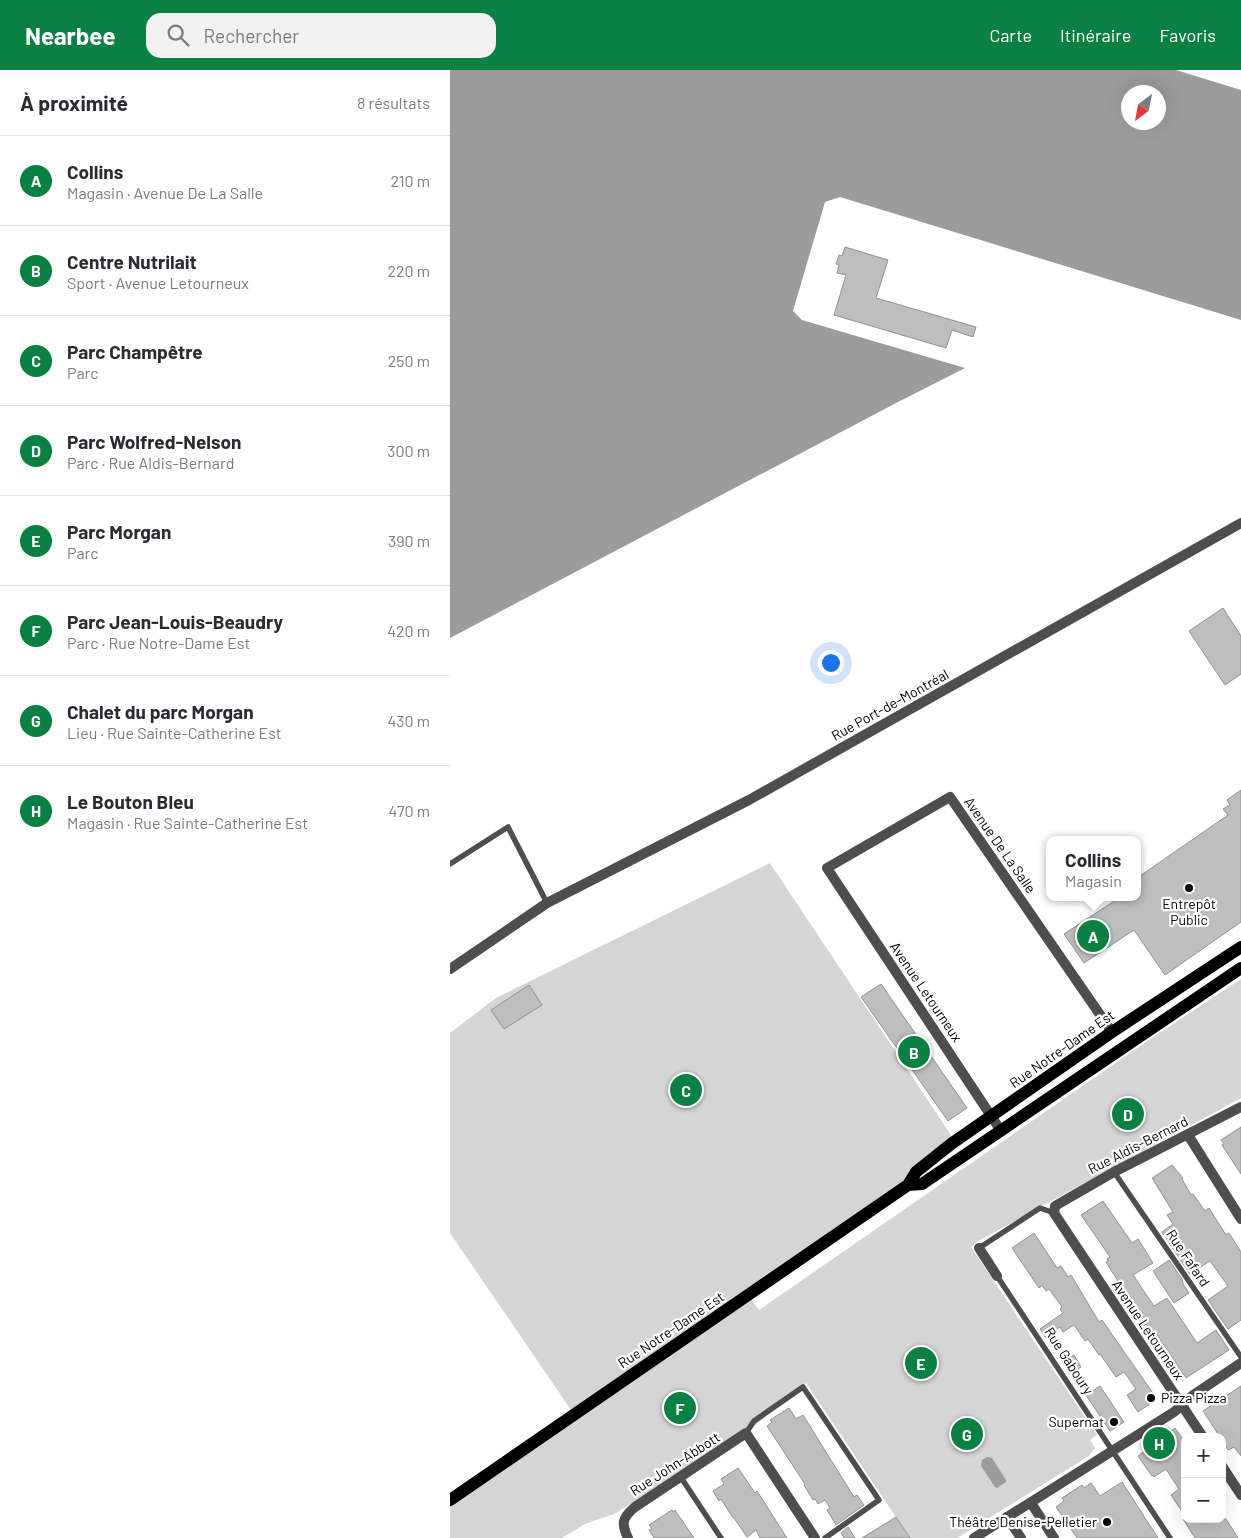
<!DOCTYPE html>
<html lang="fr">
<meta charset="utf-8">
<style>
:root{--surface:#fff;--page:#f2f2f3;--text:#2b2b33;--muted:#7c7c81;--line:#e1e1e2;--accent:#0b8043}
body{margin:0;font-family:Barlow,sans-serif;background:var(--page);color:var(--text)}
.controls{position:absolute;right:15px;bottom:15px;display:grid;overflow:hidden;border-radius:10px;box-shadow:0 5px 20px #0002}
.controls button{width:45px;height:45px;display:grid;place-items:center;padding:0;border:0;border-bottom:1px solid var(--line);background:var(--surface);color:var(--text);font:25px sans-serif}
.compass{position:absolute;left:671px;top:15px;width:45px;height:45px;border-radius:50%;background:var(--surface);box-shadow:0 5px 20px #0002;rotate:212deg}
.you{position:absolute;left:380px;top:592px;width:18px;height:18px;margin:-12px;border:4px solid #fff;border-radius:50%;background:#1a73e8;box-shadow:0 0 0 8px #1a73e833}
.badge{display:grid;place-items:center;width:32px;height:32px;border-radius:50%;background:var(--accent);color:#fff;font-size:16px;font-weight:700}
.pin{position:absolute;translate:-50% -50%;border:2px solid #fff;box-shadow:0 1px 5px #0006}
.popup{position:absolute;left:596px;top:766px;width:95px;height:65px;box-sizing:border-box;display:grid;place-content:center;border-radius:10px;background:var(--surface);filter:drop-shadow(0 1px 4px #0005);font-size:16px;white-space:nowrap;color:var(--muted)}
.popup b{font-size:19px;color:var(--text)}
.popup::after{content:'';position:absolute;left:50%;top:100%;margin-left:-10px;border:10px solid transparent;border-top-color:var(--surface)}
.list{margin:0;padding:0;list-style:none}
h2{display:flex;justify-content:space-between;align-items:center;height:65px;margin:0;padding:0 20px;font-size:21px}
h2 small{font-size:16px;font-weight:400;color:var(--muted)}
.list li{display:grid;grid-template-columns:32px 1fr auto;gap:15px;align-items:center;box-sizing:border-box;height:90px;padding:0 20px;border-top:1px solid var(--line)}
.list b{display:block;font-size:19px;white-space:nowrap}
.list p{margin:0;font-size:16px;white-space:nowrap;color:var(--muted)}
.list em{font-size:16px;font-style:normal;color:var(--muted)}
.icon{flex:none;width:28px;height:28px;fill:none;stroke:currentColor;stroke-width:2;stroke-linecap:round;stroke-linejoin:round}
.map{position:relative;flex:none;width:791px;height:1468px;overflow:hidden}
header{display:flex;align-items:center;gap:30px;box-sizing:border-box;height:70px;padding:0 25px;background:var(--accent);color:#fff}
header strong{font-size:24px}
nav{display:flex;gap:28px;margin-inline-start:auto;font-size:18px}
.search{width:350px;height:45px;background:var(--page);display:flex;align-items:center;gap:12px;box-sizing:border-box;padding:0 18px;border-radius:15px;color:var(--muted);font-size:19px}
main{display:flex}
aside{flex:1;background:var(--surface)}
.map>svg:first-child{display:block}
</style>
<header>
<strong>Nearbee</strong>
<div class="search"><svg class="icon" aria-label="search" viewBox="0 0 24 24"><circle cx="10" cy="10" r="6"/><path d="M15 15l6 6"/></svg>Rechercher</div>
<nav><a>Carte</a><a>Itinéraire</a><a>Favoris</a></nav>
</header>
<main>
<aside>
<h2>À proximité<small>8 résultats</small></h2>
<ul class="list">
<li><span class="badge">A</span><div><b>Collins</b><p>Magasin · Avenue De La Salle</p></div><em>210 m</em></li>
<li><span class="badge">B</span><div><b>Centre Nutrilait</b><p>Sport · Avenue Letourneux</p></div><em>220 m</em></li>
<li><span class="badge">C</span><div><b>Parc Champêtre</b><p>Parc</p></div><em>250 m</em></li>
<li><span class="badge">D</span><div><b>Parc Wolfred-Nelson</b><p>Parc · Rue Aldis-Bernard</p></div><em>300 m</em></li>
<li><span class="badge">E</span><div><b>Parc Morgan</b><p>Parc</p></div><em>390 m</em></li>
<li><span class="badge">F</span><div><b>Parc Jean-Louis-Beaudry</b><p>Parc · Rue Notre-Dame Est</p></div><em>420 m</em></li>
<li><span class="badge">G</span><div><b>Chalet du parc Morgan</b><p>Lieu · Rue Sainte-Catherine Est</p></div><em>430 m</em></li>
<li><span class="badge">H</span><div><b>Le Bouton Bleu</b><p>Magasin · Rue Sainte-Catherine Est</p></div><em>470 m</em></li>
</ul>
</aside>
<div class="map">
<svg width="791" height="1468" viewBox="0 0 791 1468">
<rect width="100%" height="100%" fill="#fff"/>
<path fill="#d5d5d5" d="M320,793l189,284 -388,263 -121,-177v-200l46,-35z
M791,909v119l-263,143 -7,6 126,188 -7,5 5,8 -6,8 -132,82h-47l-104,-155 -60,50 -132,81 -29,10 -23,14h-112v-38l298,-205 11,15 387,-268z"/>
<path fill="#9c9c9c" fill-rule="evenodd" d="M0,0h726l65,20v230l-401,-123 -15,5 -32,109 9,9 163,48 -67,34 -448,236zM678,22h30v30h-30z
M537,1387l5,1 14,22v2l-9,6 -2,-1 -14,-21 1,-6z"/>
<path fill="#bebebe" stroke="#929292" d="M395,177l43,13 -12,38 100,29 -3,10 -21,-7 -6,18 -112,-33 12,-40 -9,-2 2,-8 -3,-1 3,-9 3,1z
M773,538l18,28v38l-16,11 -36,-54z
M791,720v132l-76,53 -31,-45 -50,33 -20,-29 50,-33 -3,-4h26v-19l91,-63 -5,-6 7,-4 -3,-5z
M431,914l86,124 -19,13 -87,-124z
M79,915l13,20 -38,24 -13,-19z
M791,1057v47l-19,-29 2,-1 -3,-4z
M722,1095l11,13 -1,1 9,16 2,-1 12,17 4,-3 17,27 3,-2 12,19v68l-13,9 -20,-29 20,-14 -18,-25 -20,13 -28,-42 11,-8 -6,-9 6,-3 -21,-34z
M653,1131l29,42 6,-4 15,24 -20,12 21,31 13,-8 30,45 19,-13 13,20 -43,28 -31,-46 -3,2 -6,-10 -2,2 -23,-36 2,-1 -17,-27 2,-1 -1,-2 3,-2 -29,-42z
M584,1163l23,35 4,-2 7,11 3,-2 28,47 3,-2 55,79 -19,13 -11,-17 9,-6 -12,-17 -8,5 -16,-23 -1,1 -11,-16 -3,2 -11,-16 -11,7 -3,-5 -15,10 -5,-8 23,-16 -3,-4 2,-2 -13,-18 -3,2 -4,-6 -3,3 -27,-40z
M719,1190l13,19 1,5 6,9 -15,10 -21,-32z
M624,1285l7,12 -11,7 -8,-12z
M650,1316l24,36 -14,9 -24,-36z
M791,1316v70l-7,-9 -6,3 -6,-9v-4h-2l-17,-26z
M339,1338l7,11 7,-4 51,82 3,-2 7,10 -28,20 -9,-15 3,-2 -5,-8 -7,4 -3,-5 -2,1 -9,-15 1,-1 -38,-58 5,-4 -2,-2z
M524,1349l9,14 -23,16 -10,-15z
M725,1358l10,14v74l-14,-21 8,-6 -13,-20 -12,8 -1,-2 -1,1 -14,-20z
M288,1398l17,25 2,-2 30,47h-27l-4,-8 -9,7 -13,-19h-1l-12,-19 -2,2 -6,-10 11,-7 -3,-5z
M672,1412l36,56h-81l-21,-31 8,-6 -2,-3 20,-13 2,3 7,-5 9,13z
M222,1440l1,2 2,-2 19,28h-40l-5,-8 3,-1 -3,-4z
M446,1447l14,21h-48l21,-13z
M733,1449h43l12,19h-43z
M398,1457l7,11h-11l-3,-5z"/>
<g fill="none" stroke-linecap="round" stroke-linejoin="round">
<path stroke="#4e4e4e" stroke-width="5.5" d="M0,794l58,-37 39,76
M664,1102l127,185
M529,1178l61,-40 14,5
M547,1206l173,262
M296,1363l8,-12 49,-34 76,113 -54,38
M230,1406l41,62"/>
<path stroke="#4e4e4e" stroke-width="10" d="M0,899l97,-66 202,-103 492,-277
M551,1061l-174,-263 123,-71 162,235
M738,1065l53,84
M529,1178l18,28
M753,1367l-149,-224 1,-7 59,-34 127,-65
M772,1396l19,29
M581,1433l23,35
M557,1447l14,21
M178,1468c-7,-15 -6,-20 7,-31l111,-74 69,105"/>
<path stroke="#4e4e4e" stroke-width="10" d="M524,1468l200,-126 18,-16 49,-33"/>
<path stroke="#000" stroke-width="12" d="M458,1115l14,-1 319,-216
M0,1430l458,-315 8,-13 35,-28 161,-112 129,-85"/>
</g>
<g fill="#000" stroke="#fff" stroke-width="2">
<circle cx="739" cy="818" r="5"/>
<circle cx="701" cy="1328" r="5"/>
<circle cx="664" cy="1352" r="5"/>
<circle cx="657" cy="1452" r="5"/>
</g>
<g text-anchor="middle" stroke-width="4.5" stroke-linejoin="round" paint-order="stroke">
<g font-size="14" fill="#000" stroke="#fff">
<text transform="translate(440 635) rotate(-29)" y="5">Rue Port-de-Montréal</text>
<text transform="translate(550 775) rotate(55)" y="5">Avenue De La Salle</text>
<text transform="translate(476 922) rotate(56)" y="5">Avenue Letourneux</text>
<text transform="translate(612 979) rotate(-35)" y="5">Rue Notre-Dame Est</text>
<text transform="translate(688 1075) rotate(-27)" y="5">Rue Aldis-Bernard</text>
<text transform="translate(738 1188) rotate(56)" y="5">Rue Fafard</text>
<text transform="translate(221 1260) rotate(-34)" y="5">Rue Notre-Dame Est</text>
<text transform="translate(698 1260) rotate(56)" y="5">Avenue Letourneux</text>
<text transform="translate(619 1291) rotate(57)" y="5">Rue Gaboury</text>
<text transform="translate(225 1394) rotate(-33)" y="5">Rue John-Abbott</text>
</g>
<g font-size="14" fill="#000" stroke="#fff" text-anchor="end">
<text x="739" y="839" text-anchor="middle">Entrepôt<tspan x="739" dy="16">Public</tspan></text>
<text x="711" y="1333" text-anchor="start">Pizza Pizza</text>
<text x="654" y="1357">Supernat</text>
<text x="647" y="1457">Théâtre Denise-Pelletier</text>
</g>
</g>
</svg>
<div class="controls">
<button>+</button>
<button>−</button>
</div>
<svg class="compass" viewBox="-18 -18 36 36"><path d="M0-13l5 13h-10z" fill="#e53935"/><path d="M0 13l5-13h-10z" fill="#7c7c81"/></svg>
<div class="you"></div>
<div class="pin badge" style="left:643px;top:866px">A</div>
<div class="popup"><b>Collins</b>Magasin</div>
<div class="pin badge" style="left:464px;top:982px">B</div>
<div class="pin badge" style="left:236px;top:1020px">C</div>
<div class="pin badge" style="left:678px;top:1044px">D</div>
<div class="pin badge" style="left:471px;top:1293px">E</div>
<div class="pin badge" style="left:230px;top:1338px">F</div>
<div class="pin badge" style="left:517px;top:1364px">G</div>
<div class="pin badge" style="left:709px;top:1373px">H</div>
</div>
</main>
